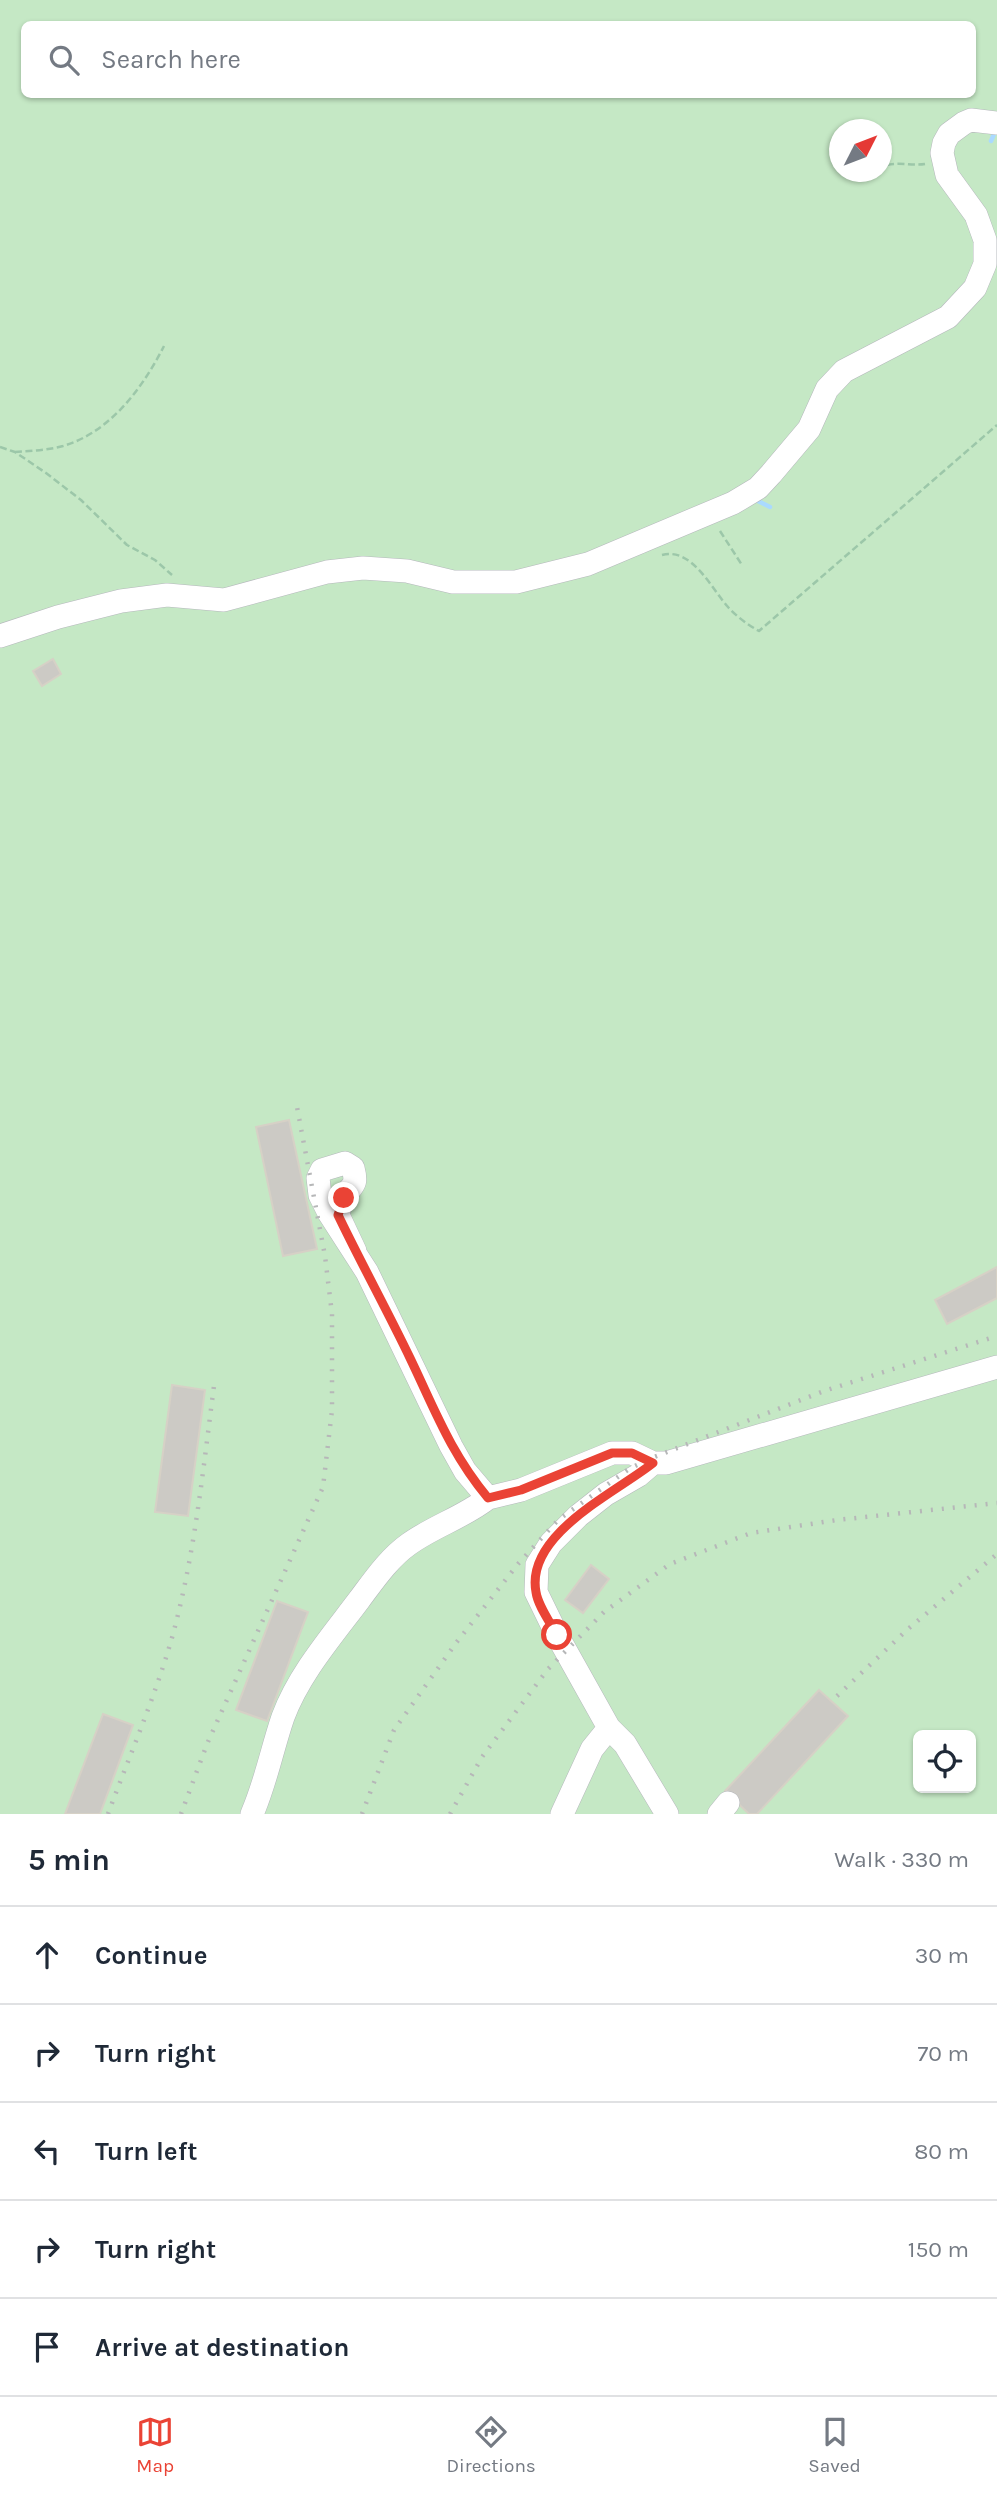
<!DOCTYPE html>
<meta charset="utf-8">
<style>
:root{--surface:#fff;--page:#f6f6f7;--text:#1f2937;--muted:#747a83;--line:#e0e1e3;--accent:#ea4335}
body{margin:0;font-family:Karla,sans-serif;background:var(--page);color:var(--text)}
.controls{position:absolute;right:21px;bottom:21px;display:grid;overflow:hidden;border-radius:10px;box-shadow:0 2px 5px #0004}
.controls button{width:63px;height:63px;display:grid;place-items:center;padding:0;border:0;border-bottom:2px solid var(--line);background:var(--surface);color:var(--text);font:35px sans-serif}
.compass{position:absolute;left:829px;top:119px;width:63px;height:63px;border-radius:50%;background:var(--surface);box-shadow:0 2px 5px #0004;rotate:48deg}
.stop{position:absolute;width:21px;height:21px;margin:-16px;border:5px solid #ea4335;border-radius:50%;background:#fff}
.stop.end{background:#ea4335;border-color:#fff;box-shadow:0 2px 7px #0008}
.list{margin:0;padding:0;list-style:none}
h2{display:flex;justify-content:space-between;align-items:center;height:91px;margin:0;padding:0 28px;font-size:30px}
h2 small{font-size:23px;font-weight:400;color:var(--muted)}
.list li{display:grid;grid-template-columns:46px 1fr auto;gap:21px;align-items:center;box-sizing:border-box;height:98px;padding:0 28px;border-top:2px solid var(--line)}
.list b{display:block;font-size:26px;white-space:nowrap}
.list em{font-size:23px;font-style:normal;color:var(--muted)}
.icon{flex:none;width:38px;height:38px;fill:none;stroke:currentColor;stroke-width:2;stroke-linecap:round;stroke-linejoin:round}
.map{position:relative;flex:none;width:997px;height:1814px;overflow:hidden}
.search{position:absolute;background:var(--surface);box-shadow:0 2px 5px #0004;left:21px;right:21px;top:21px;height:77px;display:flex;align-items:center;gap:18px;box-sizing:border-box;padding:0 24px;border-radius:10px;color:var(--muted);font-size:26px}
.sheet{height:581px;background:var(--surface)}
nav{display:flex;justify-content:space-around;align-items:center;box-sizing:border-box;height:98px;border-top:2px solid var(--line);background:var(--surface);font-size:19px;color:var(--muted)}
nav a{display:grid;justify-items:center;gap:4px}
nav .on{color:var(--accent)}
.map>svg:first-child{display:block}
</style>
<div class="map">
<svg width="997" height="1814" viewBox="0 0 997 1814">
<rect width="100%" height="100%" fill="#f1efe8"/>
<path fill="#c5e8c5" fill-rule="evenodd" d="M0,0h997v1814h-997zM24,24h948v70h-948zM839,130h42v42h-42zM918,1735h53v53h-53z"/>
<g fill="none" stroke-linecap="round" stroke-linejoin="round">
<path stroke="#aadaff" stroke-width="4.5" d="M991,141l4,-9
M756,500l14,7"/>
</g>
<path fill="#cccac5" stroke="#d6d1c6" stroke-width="2" d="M53,659l8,15 -19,12 -9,-15z
M289,1120l28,129 -34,7 -27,-129z
M997,1267v31l-50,26 -12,-24z
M172,1385l33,5 -17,126 -33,-4z
M591,1565l18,14 -26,34 -18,-13z
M277,1601l31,11 -41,109 -31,-11z
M819,1690l29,26 -91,98h-8l-24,-23z
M103,1714l30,11 -33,89h-35z"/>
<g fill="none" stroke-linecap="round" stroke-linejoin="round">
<defs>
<path id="minor" d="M0,636l58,-19 63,-16 46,-6 57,5 103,-28 36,-4 44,3 46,11h63l72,-18 145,-61 25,-15 13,-14 38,-45 18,-40 17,-18 104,-54 27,-29 10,-24v-24l-9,-25 -29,-40 -5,-22 2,-10 5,-9 15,-11 7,-3 26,3
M355,1251l-17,-36c1,-5 3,-12 5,-17 9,-14 15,-11 10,-30l-8,-5 -23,7 -4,8 2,17 9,18 38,59 84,174 14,25 23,27 33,-8 91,-37h20l21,10
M252,1814c14,-32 20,-65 31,-97 16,-43 49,-81 76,-117 15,-20 30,-42 50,-56 25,-18 55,-27 79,-46
M562,1814l30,-65 17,-21
M667,1814l-42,-70 -16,-16 -52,-93 -21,-43 1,-27 14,-22 27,-27 28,-22 33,-19 14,-12h13l331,-96
M719,1814l9,-11"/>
</defs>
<use href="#minor" stroke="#b5b8bc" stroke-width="24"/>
<path stroke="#9cc7a9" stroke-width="2.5" stroke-dasharray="7 3.5" stroke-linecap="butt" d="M887,165c14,-3 25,1 38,-1
M0,447l15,5 31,21 35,27 46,45 28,15 17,15
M15,452c16,-1 33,-2 48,-6 48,-14 80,-59 101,-100
M720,531l22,34
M662,555c30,-8 49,33 66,52 8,9 20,18 31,24l238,-206"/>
<use href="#minor" stroke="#fff" stroke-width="23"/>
<path stroke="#b6b7b8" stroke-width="4.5" stroke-dasharray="2 9" stroke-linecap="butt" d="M837,1696l71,-67 89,-75
M108,1814c22,-60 48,-119 65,-180 22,-81 30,-165 41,-248
M181,1814l26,-70 116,-257 9,-77v-96l-7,-58 -28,-149
M362,1814l32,-84 62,-87 62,-79 40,-44 71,-51 20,-10 175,-68 173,-55
M450,1814l32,-57 66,-88 56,-57 66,-48 81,-31 86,-13 160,-17"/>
</g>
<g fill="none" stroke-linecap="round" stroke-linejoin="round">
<path stroke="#ea4335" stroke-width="9" d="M344,1198l-6,17c23,48 49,95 72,143 25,52 40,94 78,140l33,-8 91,-37h20l21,10c-36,29 -128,71 -117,129 2,14 14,30 21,43"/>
</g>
</svg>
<div class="controls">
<button><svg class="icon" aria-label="locate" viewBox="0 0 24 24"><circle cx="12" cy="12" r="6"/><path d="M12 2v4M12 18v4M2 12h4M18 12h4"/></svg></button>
</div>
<svg class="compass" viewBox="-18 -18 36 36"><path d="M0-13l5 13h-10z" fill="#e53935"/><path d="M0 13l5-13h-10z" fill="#747a83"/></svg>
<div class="stop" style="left:557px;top:1635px"></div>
<div class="stop end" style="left:344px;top:1198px"></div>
<div class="search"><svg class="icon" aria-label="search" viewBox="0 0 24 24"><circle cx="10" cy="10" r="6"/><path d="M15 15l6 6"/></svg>Search here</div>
</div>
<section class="sheet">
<h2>5 min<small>Walk · 330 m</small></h2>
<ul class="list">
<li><svg class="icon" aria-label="ahead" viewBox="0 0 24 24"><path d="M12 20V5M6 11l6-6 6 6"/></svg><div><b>Continue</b></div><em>30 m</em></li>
<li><svg class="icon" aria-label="right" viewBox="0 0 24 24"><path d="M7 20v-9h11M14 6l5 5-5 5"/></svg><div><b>Turn right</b></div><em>70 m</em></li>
<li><svg class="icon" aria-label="left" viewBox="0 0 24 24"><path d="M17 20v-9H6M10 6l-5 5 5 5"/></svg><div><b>Turn left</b></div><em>80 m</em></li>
<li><svg class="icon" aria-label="right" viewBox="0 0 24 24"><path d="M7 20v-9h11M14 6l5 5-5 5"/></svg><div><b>Turn right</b></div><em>150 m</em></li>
<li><svg class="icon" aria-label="arrive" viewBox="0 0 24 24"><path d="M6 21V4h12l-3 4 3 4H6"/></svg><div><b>Arrive at destination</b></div></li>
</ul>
</section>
<nav>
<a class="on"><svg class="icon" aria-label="map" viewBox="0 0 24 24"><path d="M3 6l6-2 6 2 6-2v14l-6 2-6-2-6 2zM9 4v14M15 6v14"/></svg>Map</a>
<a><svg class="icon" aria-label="directions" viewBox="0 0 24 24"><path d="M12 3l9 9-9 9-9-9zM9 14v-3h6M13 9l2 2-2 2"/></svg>Directions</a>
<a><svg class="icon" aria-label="saved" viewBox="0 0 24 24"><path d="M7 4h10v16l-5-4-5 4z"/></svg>Saved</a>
</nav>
